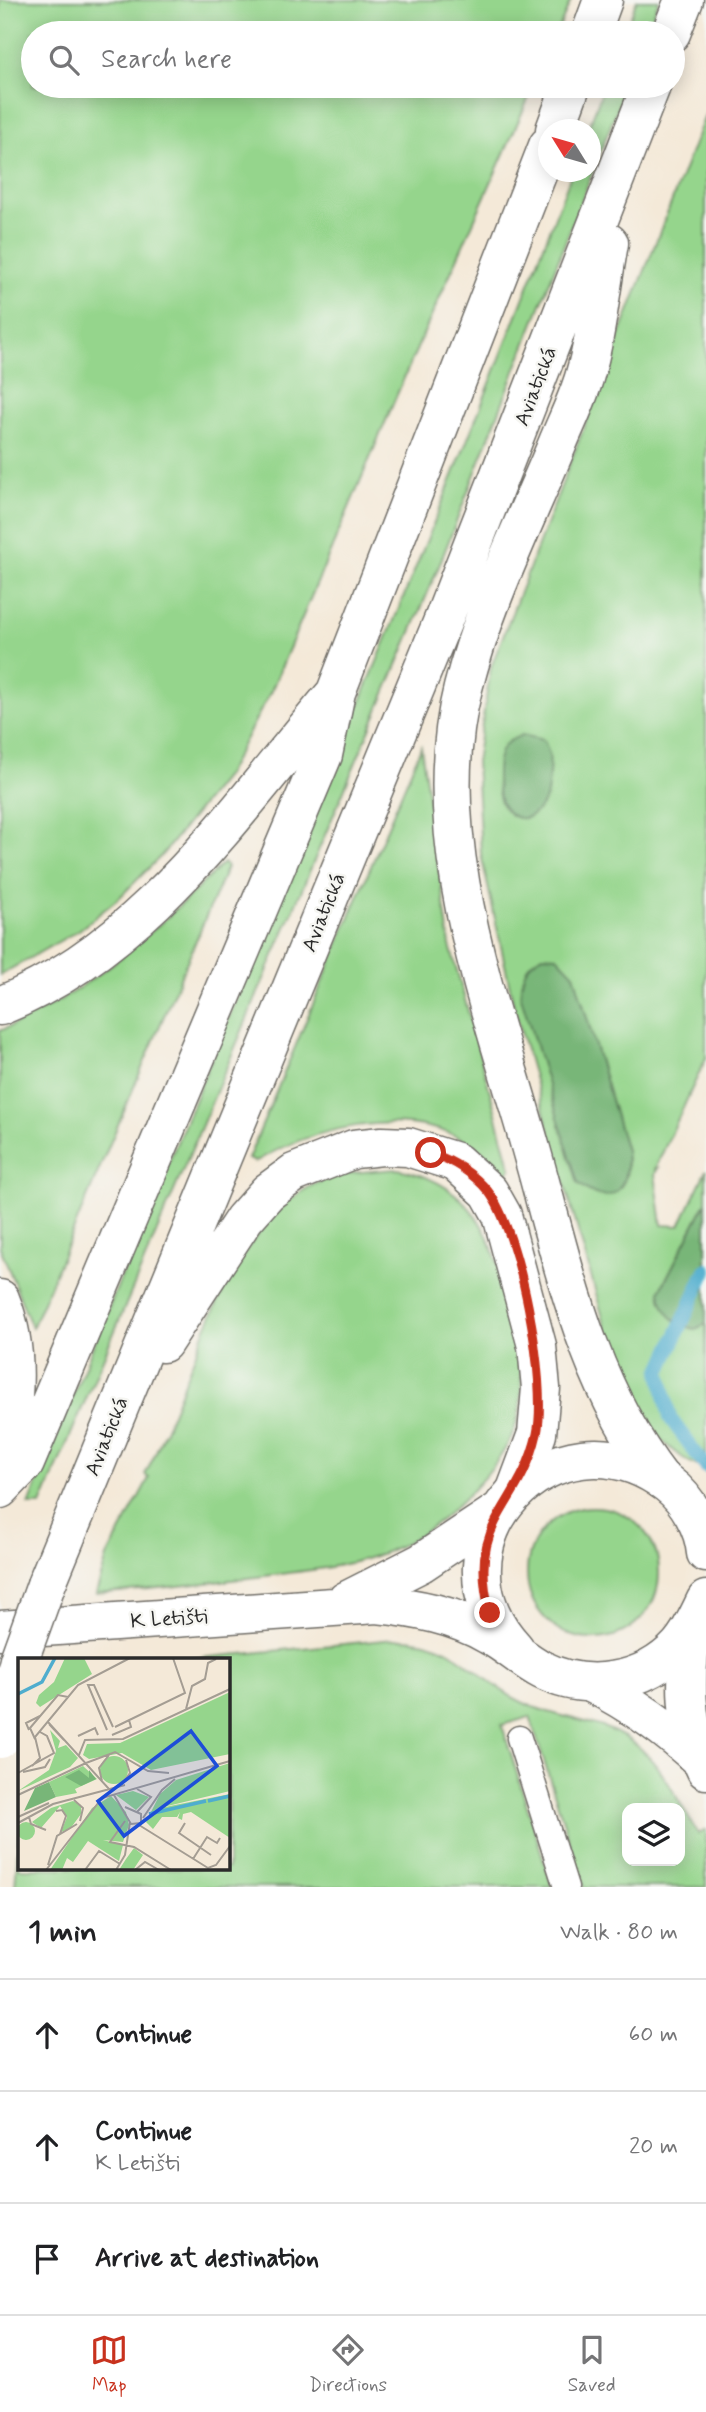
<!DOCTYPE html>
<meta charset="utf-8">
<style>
:root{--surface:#fff;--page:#f6f6f6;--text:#202124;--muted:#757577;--line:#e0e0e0;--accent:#c8321e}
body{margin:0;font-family:Mynerve,sans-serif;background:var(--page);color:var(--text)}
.controls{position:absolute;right:21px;bottom:21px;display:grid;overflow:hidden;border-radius:14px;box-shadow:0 4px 18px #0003}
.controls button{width:63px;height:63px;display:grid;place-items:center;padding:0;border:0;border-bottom:2px solid var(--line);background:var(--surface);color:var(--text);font:35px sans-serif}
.compass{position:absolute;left:538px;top:119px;width:63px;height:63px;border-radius:50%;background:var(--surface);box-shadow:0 4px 18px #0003;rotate:307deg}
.stop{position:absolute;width:21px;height:21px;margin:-16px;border:5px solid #c8321e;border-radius:50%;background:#fff}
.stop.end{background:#c8321e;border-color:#fff;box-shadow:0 2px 7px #0008}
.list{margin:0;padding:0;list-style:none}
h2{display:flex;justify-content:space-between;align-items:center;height:91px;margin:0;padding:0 28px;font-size:30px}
h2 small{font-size:23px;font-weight:400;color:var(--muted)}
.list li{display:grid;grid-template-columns:46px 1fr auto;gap:21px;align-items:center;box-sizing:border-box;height:112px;padding:0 28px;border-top:2px solid var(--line)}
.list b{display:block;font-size:26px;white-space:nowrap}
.list p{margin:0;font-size:23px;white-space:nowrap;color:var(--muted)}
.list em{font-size:23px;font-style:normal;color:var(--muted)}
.icon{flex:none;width:38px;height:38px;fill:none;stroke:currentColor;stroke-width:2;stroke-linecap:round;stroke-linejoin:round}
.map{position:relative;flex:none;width:706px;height:1887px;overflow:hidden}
.search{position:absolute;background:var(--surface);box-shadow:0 4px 18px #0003;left:21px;right:21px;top:21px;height:77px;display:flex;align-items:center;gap:18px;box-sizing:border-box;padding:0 24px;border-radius:38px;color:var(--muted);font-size:26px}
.sheet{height:427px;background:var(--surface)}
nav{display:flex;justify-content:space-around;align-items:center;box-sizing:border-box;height:98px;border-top:2px solid var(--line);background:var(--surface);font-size:19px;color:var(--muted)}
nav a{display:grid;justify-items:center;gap:4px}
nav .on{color:var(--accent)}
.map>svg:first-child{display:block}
</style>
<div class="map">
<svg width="706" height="1887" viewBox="0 0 706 1887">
<rect width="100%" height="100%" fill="#f6f6f2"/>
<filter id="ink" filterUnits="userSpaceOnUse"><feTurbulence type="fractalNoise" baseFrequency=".0143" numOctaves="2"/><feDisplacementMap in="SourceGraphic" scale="14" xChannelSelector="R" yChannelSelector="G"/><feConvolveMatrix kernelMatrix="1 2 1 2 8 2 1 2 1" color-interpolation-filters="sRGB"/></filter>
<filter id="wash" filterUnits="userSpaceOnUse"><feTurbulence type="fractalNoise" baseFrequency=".00686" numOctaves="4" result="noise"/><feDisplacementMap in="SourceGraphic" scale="28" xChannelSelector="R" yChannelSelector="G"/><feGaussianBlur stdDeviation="1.57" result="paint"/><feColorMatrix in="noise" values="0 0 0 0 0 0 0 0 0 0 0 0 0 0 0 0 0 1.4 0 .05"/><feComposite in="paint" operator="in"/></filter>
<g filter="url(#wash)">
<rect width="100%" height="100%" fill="#f4e9d8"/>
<path fill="#95d58c" stroke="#60805c" stroke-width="2" fill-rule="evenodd" d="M0,0h571l-14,33h-524v53h501l-127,285 -135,318 -45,85 -65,81 -43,43 -40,32 -79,45z
M637,0h22l-13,33h-22z
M604,86h22l-187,480 -398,939h-12c177,-446 373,-884 543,-1333h18v-42l-2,-1z
M706,113v945l-51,111 3,-1 -3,6 7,51 18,1 26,-56v32l-46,89 35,38 11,-5v146c-47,-19 -68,-57 -88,-100l-103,-359 -34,-157 -5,-92 15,-95zM574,974l52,177c2,18 3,34 -15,43z
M421,747l29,198 61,224 -6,5c-13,-13 -25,-25 -41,-34 -63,-33 -152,-12 -209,22l-7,-3z
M223,863l4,4 -195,461 -32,-81v-216c89,-38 156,-100 223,-168z
M398,1169c62,12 90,51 104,111 10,43 27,93 16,137 -6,26 -22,48 -40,67 -28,32 -62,58 -103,72 -36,12 -73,15 -110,20 -56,7 -112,13 -169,18l11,-37 42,-79 -4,-3c44,-86 77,-239 164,-288 27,-15 59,-16 89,-18z
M527 1573a66 66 0 1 1 132 0a66 66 0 1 1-132 0Z
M395,1639c64,-2 78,40 127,63 40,20 85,16 119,47 24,22 40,57 57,85l8,-4v57h-122l-54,-170 -28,8 50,162h-537l4,-53v34h209v-208l-39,-1zM627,1808h53v53h-53z"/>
<path fill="#78b678" stroke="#527052" stroke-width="2" d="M522,735l21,5c10,15 6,29 5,47 -1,20 -24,45 -43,22 -10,-12 -11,-50 -1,-63 4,-6 12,-8 18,-11z
M543,955l14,1 17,18 52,177c4,37 -15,61 -48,32l-57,-186c0,-20 3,-33 22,-42z
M706,1202v122l-11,5c-20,-4 -33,-17 -35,-38z"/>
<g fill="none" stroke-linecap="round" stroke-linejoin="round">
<path stroke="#4fadce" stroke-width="14" d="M706,1270l-46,102 10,46 36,49"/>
</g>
</g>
<g filter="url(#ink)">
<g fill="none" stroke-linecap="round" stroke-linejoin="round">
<defs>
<path id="service" d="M519,1738l47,149"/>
<path id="minor" d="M693,1626c-9,49 -10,98 13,144
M591,1683c42,21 76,45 111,78"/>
<path id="tertiary" d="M346,1601l75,-38 78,-52
M0,1630l377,-26c39,4 78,11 112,31 19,10 35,26 53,35 45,23 103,13 137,-24 12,-13 19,-30 27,-46
M515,1649c-97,-104 39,-251 153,-165 20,15 36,44 38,69"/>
<path id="secondary" d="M591,33l12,-33
M671,33l13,-33
M555,130l16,-44
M609,243c-8,44 -12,92 -25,135 -7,23 -18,45 -27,67 -33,79 -73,160 -94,243 -38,147 26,313 66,454 34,119 55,237 132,337
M0,1006c145,-58 235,-195 333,-310
M0,1299c22,54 15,114 0,169
M163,1343l81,-124 24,-27 26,-19 60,-24 28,-3 26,1 48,15 33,30 13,23 35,131 4,42 -4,46 -21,56
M0,1489l25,-26 298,-708 13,-63 212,-546
M46,1585l398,-967 207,-532"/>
</defs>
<use href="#service" stroke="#716e68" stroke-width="27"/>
<use href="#minor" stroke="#716e68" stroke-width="41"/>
<use href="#tertiary" stroke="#716e68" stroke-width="41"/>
<use href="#secondary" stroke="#716e68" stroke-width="41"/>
<use href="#service" stroke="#fff" stroke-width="24"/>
<use href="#minor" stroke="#fff" stroke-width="38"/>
<use href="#tertiary" stroke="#fff" stroke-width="38"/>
<use href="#secondary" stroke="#fff" stroke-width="38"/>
<defs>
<path id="secondary-bridge" d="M0,1739l19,-79 27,-75"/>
</defs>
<use href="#secondary-bridge" stroke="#716e68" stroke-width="41" stroke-linecap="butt"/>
<use href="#secondary-bridge" stroke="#fff" stroke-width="38"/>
</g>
</g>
<g fill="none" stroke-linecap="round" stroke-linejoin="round" filter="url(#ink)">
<path stroke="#c8321e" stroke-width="9" d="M431,1153c23,8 41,19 57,38 32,40 60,192 49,243 -18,78 -71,85 -47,179"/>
</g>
<g text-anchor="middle" stroke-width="5" stroke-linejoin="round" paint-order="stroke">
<g font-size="21" fill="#2b2b2b" stroke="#f6f6f2">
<text transform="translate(535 386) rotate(-69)" y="7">Aviatická</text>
<text transform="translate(323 912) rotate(-68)" y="7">Aviatická</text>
<text transform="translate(106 1436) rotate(-68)" y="7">Aviatická</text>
<text transform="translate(169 1618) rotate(-4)" y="7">K Letišti</text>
</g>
</g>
<g transform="translate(18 1658)">
<rect width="212" height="212" fill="#f4e9d8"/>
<path d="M47,0h19l8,16 -52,33 -4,-4 3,-8 15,-13zM212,34v62l-79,16 -29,-17 -33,6 -6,-4 4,-11 33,-1zM32,72l10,11 -2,7 8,-3 12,13 -8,9 -52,24 31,-21 7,-19zM82 112a14 14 0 1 1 28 0a14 14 0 1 1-28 0ZM212,105v28l-75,18 75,-15v44l-39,-26 -8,2 -1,6 -4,-2 2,-6 -3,5h-15l-9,12 -7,-7 14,-28 16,-14zM65,108l14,13 -22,10 2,4 -21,4 -7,-15zM115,133l16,6 -13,13 -20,-15zM93,138l15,16 3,13 -6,17 -20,-2 20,5 -4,16 -31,-20 -15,21 -6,-4 -5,12h-12l42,-62zM55,143l8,4v9l-11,15 -9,3 6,-15 -7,-11 -19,22 -9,-6 19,-14zM-1 173a9 9 0 1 1 18 0a9 9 0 1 1-18 0ZM115,190l-7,11 8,-11 9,7 -10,15h-14z" fill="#95d58c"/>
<path d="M61,112l10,8v-8l7,9 -15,7 -16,-9zM31,124l7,15 -32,14 11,-23z" fill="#78b678"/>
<path fill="none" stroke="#4fadce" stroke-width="3.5" d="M0,36l24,-12 13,-24M190,143l22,-5M131,156l57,-13"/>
<path fill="none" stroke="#a49d93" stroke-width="2" d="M168,51l6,-23 13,-7 3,-16 8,-4M30,64l61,67M31,66l15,16M97,69l70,-34 -12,-35M11,72l-3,-7 14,-7M89,72l-19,-45h6l19,42M94,77l19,-8 -2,-7M60,78l17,-8 3,7M17,81l-5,-11 28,-33 10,2M61,97l6,-15 38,-1 107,-50M68,105l29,-11 33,19 21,2M14,108l8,-8 -5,-21 43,-52 52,-27M5,114l22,-5 5,-8M0,115l36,-20 -7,-17 -7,-4M84,123l-3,-13 10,-13M103,127l9,-12 -4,-13M119,131l14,8 -14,15M0,137l68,-32M96,137l17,29 10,-1v-9l-16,-7M56,142l9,8 -3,13M38,153l6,-1 4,6 -6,18M0,159l31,-14M11,159l2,7 15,6M125,160l19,-28 13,-11M107,163l-15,21 24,5 37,23M0,165l35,-19 72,-19M167,165l-6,10 32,22M121,167l69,43 8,-3 14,-19M175,201l14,-22 10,6 3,-5M30,207l9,-29 20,-12M28,212l56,-72 128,-37M67,212l14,-19 21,13M98,212l9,-15 5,-33M117,212l10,-8 14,8"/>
<path fill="#1d4ed8" fill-opacity="0.15" stroke="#1d4ed8" stroke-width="3.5" d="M173,73l26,35 -93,70 -26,-35z"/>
<rect width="212" height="212" fill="none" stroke="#2b2b2b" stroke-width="3.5"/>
</g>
</svg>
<div class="controls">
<button><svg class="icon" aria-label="layers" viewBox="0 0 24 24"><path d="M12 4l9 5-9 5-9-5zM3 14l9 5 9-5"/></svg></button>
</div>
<svg class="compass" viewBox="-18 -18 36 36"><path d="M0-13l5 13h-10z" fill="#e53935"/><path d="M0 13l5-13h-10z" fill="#757577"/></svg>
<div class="stop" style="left:431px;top:1153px"></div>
<div class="stop end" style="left:490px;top:1613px"></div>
<div class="search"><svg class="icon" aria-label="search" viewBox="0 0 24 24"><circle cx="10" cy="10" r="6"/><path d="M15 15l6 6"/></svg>Search here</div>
</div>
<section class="sheet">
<h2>1 min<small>Walk · 80 m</small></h2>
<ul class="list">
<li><svg class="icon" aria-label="ahead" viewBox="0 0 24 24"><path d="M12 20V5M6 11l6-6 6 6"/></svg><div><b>Continue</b></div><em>60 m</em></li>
<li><svg class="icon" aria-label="ahead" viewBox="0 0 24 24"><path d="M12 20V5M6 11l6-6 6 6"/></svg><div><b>Continue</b><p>K Letišti</p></div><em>20 m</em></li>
<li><svg class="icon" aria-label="arrive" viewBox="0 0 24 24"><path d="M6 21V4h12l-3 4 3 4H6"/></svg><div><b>Arrive at destination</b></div></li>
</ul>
</section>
<nav>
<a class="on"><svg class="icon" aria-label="map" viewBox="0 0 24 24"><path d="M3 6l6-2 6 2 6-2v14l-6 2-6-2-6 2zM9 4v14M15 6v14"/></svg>Map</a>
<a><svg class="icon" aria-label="directions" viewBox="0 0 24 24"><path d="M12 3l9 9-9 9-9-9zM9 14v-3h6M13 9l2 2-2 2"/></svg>Directions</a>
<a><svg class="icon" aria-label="saved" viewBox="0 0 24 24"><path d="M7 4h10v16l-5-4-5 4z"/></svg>Saved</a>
</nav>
